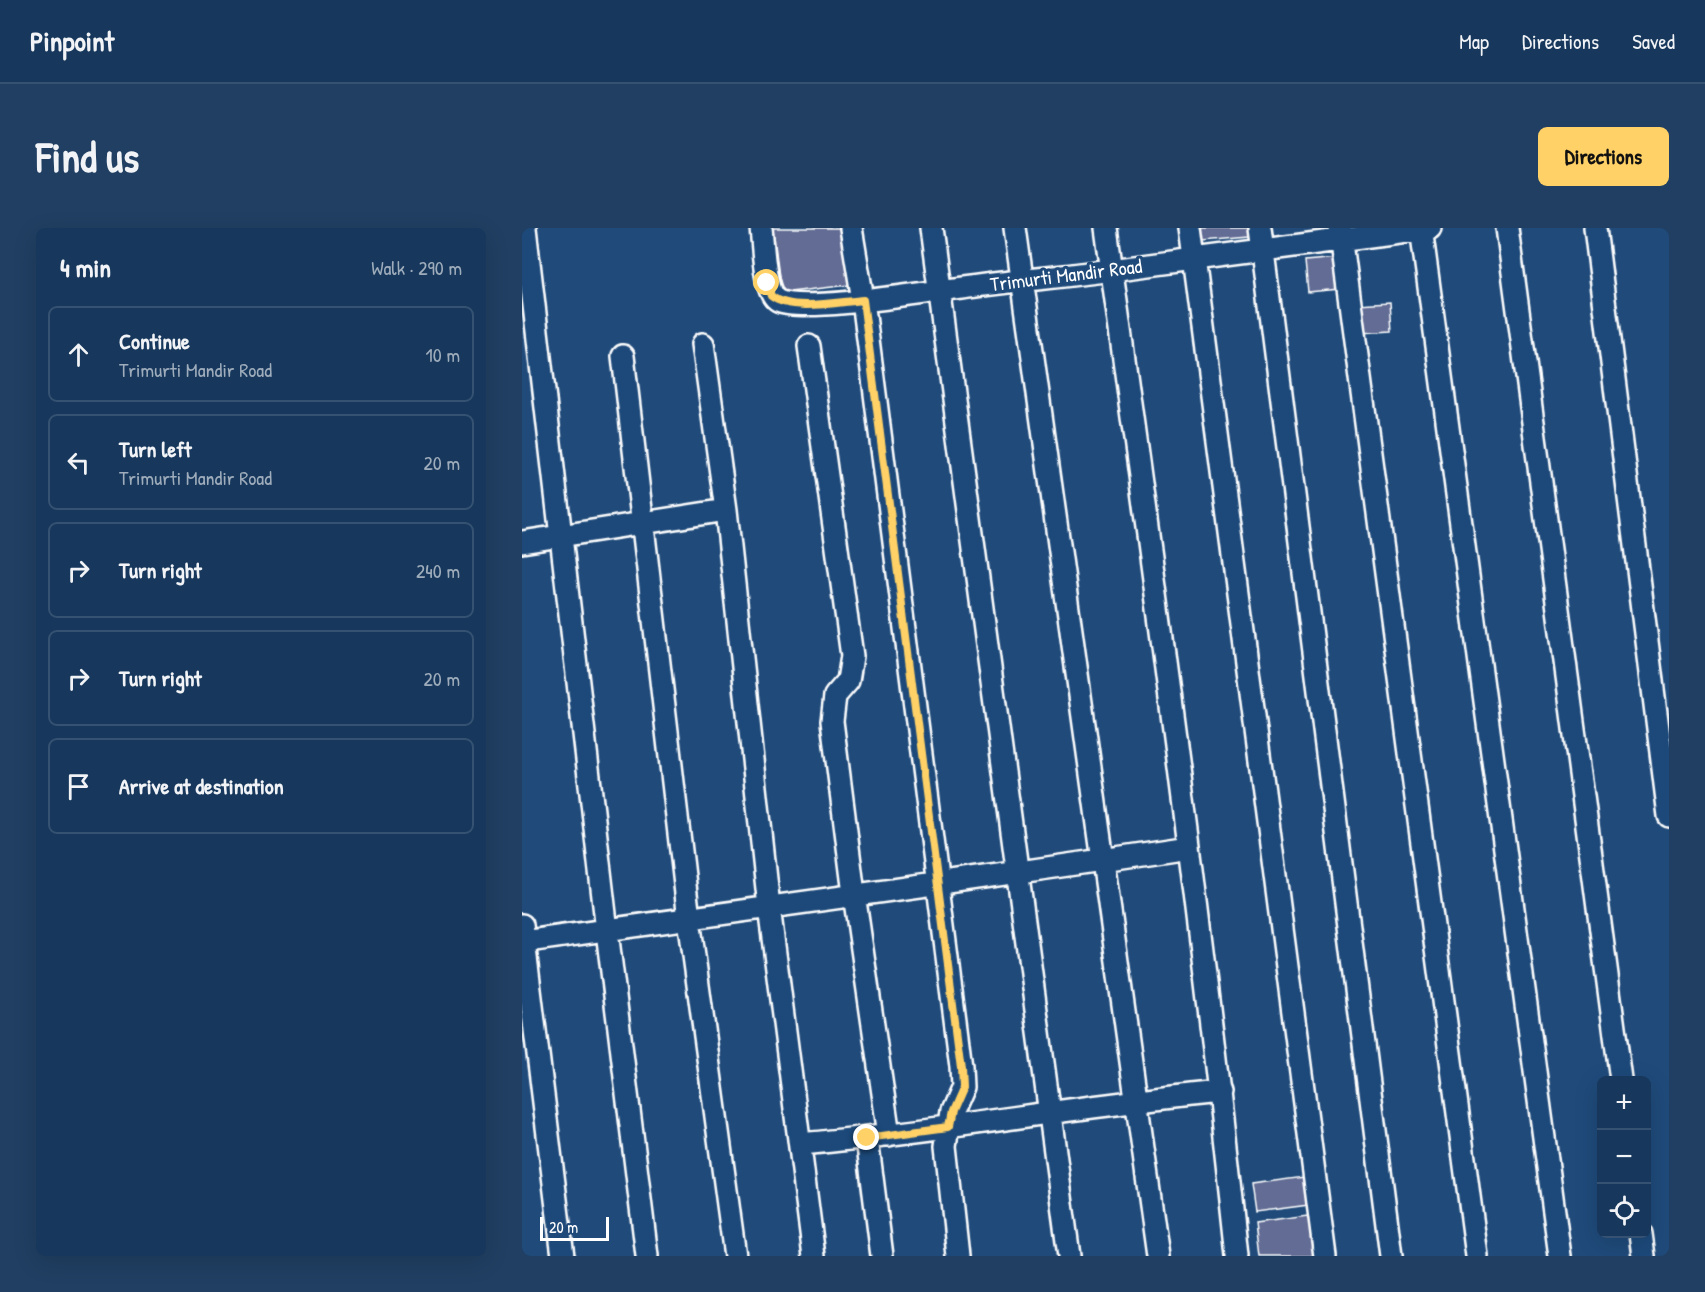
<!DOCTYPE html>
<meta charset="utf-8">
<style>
:root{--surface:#17385c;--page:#203f62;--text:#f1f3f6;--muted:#9eacbb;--line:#365272;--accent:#ffd166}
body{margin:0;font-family:"Patrick Hand",sans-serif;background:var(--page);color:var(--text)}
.controls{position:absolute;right:18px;bottom:18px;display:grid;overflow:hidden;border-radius:9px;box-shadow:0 6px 24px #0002}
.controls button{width:54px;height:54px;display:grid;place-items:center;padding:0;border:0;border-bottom:2px solid var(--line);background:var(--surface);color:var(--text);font:30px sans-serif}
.scale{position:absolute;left:18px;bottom:15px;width:69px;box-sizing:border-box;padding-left:6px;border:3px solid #fff;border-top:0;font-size:16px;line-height:21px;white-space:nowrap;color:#fff;-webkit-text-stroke:4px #1f4a7a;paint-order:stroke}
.stop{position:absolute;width:18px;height:18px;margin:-14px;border:4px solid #ffd166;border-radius:50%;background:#fff}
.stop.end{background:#ffd166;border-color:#fff;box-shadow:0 2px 6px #0008}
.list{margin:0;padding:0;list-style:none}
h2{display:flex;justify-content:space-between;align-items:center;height:78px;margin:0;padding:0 24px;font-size:26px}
h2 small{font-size:20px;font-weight:400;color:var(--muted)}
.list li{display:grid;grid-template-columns:39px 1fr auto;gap:18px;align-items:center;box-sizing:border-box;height:96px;margin:0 12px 12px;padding:0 12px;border:2px solid var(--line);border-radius:9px}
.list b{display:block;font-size:22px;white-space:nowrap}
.list p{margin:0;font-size:20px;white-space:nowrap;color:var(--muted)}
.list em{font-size:20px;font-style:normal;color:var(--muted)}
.icon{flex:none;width:33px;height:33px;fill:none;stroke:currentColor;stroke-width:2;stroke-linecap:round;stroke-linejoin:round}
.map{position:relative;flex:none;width:1147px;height:1028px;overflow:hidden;border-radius:9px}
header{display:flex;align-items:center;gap:36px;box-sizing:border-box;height:84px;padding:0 30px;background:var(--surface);border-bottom:2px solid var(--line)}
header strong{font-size:28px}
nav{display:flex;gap:33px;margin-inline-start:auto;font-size:21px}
.intro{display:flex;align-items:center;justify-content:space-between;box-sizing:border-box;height:144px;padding:0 36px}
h1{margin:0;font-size:42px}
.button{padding:15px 27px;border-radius:9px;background:var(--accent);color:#111;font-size:21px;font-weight:700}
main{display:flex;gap:36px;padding:0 36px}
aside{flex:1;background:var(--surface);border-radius:9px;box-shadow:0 6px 24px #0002}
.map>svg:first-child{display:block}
</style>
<header>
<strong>Pinpoint</strong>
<nav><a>Map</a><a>Directions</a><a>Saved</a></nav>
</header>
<div class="intro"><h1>Find us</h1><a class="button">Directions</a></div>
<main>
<aside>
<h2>4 min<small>Walk · 290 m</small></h2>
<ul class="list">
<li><svg class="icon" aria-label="ahead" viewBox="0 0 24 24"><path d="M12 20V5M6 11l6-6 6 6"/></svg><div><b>Continue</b><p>Trimurti Mandir Road</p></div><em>10 m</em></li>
<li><svg class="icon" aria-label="left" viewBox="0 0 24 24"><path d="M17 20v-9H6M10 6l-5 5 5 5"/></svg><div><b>Turn left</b><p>Trimurti Mandir Road</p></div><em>20 m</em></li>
<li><svg class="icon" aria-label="right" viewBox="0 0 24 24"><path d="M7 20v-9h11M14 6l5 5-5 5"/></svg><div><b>Turn right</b></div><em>240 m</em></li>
<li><svg class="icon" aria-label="right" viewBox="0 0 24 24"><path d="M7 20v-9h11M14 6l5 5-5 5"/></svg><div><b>Turn right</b></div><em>20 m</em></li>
<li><svg class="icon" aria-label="arrive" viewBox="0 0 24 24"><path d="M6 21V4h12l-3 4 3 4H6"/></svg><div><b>Arrive at destination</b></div></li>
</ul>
</aside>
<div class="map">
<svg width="1147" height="1028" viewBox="0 0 1147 1028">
<rect width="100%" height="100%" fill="#1f4a7a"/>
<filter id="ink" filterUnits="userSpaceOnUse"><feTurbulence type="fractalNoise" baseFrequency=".0167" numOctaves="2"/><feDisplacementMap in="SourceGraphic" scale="12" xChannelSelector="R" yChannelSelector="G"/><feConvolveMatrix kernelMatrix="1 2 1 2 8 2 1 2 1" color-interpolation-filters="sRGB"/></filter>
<g filter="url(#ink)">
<path fill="#626c94" stroke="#fff" stroke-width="1.5" d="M251,0h69l7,57 -68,8z
M679,0h48v9l-46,4z
M816,30l2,31 -32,3 -3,-31z
M868,74l2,29 -33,2 -2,-29z
M790,948l4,28 -61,8 -4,-28z
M793,987l6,41h-62l-4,-33z"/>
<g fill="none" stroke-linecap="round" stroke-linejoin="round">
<defs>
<path id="street" d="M3,0l82,703 40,325
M239,0c2,16 3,66 17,73 25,12 150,-9 184,-13 50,-7 99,-11 149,-18 106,-13 213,-29 319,-42
M329,0l12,72 98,766 1,21 -11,25 -5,34 12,110
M409,0l138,1028
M493,0l143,1028
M584,0c47,342 95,685 131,1028
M668,0l135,1028
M738,0l131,1028
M818,0l137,1028
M899,0l139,1028
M985,0l114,852
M1073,0l74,588
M181,116l23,166 43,397 45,349
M287,118l43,310 -4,25 -13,15 -3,25 22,173 35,241
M101,128l66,563 46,337
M0,314l204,-32
M0,697l41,331
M0,714c222,-32 445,-61 667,-95
M345,910l15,118
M278,916c140,-12 279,-39 420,-52
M1119,1006l3,22"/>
</defs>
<use href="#street" stroke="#fff" stroke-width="26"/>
<use href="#street" stroke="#1f4a7a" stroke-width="21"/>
</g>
</g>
<g fill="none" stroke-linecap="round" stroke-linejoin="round" filter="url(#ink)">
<path stroke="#ffd166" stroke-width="8" d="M245,55l4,13c20,16 67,6 92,4l98,766 1,21 -11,25 -3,15 -81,11"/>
</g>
<g text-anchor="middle" stroke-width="6" stroke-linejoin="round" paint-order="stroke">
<g font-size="20" fill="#fff" stroke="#1f4a7a">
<text transform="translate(544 47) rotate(-7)" y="7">Trimurti Mandir Road</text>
</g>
</g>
</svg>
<div class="controls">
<button>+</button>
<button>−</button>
<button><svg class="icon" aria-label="locate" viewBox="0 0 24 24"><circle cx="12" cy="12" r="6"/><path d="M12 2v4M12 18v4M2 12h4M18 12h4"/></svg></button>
</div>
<div class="scale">20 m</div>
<div class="stop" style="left:245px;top:55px"></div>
<div class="stop end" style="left:345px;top:910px"></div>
</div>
</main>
